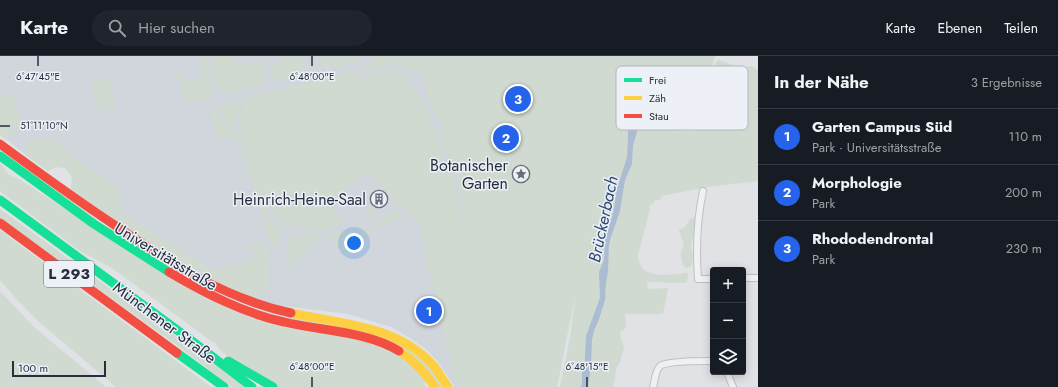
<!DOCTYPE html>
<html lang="de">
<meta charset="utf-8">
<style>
:root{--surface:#171b24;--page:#20242c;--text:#f1f3f6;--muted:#9ea1a6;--line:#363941;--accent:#2563eb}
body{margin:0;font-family:Jost,sans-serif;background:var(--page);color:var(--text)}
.controls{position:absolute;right:12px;bottom:12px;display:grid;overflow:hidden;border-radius:4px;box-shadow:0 2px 10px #0003}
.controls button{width:36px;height:36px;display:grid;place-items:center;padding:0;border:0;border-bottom:1px solid var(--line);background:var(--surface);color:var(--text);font:20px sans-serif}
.scale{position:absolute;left:12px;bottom:10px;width:94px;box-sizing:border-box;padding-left:4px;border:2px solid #262e40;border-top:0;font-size:11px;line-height:14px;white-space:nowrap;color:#262e40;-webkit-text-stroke:3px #edf0f6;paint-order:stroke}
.you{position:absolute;left:354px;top:187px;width:14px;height:14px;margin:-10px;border:3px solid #fff;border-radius:50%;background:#1a73e8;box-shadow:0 0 0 6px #1a73e833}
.badge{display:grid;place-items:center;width:26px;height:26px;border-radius:50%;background:var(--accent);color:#fff;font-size:13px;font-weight:700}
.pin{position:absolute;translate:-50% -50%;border:2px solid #fff;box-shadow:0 1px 4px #0006}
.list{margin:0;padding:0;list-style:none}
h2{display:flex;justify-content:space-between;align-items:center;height:52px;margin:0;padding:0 16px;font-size:17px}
h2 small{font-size:13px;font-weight:400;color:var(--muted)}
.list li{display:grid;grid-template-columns:26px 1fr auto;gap:12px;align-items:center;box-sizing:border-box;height:56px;padding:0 16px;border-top:1px solid var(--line)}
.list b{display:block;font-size:15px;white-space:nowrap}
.list p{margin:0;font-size:13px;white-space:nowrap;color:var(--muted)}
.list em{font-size:13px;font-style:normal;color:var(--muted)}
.icon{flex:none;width:22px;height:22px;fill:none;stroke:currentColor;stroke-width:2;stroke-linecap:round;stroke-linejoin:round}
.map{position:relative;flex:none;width:758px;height:331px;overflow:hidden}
header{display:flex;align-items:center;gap:24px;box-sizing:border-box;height:56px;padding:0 20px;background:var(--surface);border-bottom:1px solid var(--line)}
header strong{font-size:19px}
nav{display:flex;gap:22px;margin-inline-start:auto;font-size:14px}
.search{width:280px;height:36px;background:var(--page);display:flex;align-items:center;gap:10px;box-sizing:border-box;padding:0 14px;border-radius:22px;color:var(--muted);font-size:15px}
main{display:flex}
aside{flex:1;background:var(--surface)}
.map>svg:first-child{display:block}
</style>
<header>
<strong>Karte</strong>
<div class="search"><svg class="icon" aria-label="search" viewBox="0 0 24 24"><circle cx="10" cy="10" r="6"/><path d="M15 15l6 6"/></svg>Hier suchen</div>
<nav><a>Karte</a><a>Ebenen</a><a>Teilen</a></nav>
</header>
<main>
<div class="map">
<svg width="758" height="331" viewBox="0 0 758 331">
<rect width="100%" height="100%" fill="#e0e2e5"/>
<path fill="#d1d5dc" d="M0,0h606l-34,206 4,25 -19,100h-102l-17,-25 -11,-12 -17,-12 -19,-11 -43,-13 -73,-9 -29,-9 -36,-18 -66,-38 -73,-51 1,-12 -7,-9 -9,-1 -8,4 -21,-15 -27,-22z"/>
<path fill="#d0dad0" d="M201,0h5l8,32 -3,10 -14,4h-12l-2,-1 1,-1 -4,-19h-2l-2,-7 4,-2 6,8 15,-3 1,-15z
M210,0h24l2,9h2l2,2 4,-1v-3h3l1,2 4,-1v-3l1,-1 1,3 5,-1v-3l4,3c2,9 5,17 -2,24l-35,8 -5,-2 -3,-3z
M295,0h9l2,12 -5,8 -23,6 -7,-6 -1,-1 3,-1 -2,-9 7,-2v-3z
M320,0h46l-2,4 -39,10 -3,-6z
M373,0h342l-5,15 -6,22 -32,-3 -5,7 -2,33 31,1 2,-18 8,-15v-3l5,-19 5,-14 3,-2 22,8 11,-2 6,4v111l-50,6 -47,9v1l-1,3h-5l-2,4h-2l-2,5h1l-12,46c1,21 22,21 37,19 5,0 8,-2 13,-1v4l-2,6 -39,-1 1,7 20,-1 -5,26h-38l1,11 -2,5h-3l-1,6 1,2 1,4 2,6 -4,14 -4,6 -1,11 -2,8h-53l11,-55 4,-36 -18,91h-99l-4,-10 -28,-117 -5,-32 -7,-13 -12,-7 -37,-37 -36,36 16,14 -16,9 -18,2 -11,-5v-3l-8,2 -9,1 -12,-16 -2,-6 -3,1 2,6 -1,5 -4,2 -11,-37 -4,-5 -8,-33 -5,-5 -4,-2 -14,4 -7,-31 5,-1 27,33 6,6 1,-2 -12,-15 9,-33 104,-27 12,7 30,-8 14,5 4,5 3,7 7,10 5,10 7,20 6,8 5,27 7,5 12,49 12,4 3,12 9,1 3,12 1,-1 -3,-12 -10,-1 -3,-12 -9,-2 -6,-25 1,-1 -9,-35 -6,-2 -6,-24 5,-5 -11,-11 -8,-31h-2l-3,-12 -4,1 -4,-3 -3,3 -13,-8 -30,8 -4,-3c6,-3 10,-7 11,-13z
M107,21h2l7,30 -16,4h-1l-8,-30z
M7,37l7,7 8,30 -8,3 -8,7 -6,-5v-40z
M242,43l-8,29 -18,-22z
M46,82l6,2 35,26 28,18 3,4 6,25 87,55 6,1 35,-9c3,-4 2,-6 1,-11l-6,2c1,-9 12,-8 19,-5l3,5 -1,35 -3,6 -4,3 -7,3 -8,-2 -36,-18 -66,-38 -73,-51 1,-12 -7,-9 -9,-1 -8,4 -23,-17c2,-13 9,-15 21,-16z
M0,107l9,12 10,4c32,21 64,42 96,63 47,31 95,63 149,80 48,16 135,9 162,60l-2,1 2,4h-147l-25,-16 -21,-11 -13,-10 -5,-7 -4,-2 -88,-65 -11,-8 -32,-17 -80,-60z
M370,148l4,1 2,3 -6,6 10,10 16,-15 7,6 -2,3 -20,7h-4l-11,-11 1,-5z
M0,153c81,59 164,118 245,178h-13l-50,-38 -182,-131z
M697,161v2l-3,8v4l-3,16 2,12 -2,8 -5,1c-4,-4 -6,-11 -5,-16 1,-4 4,-6 2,-10 -1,-5 -3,-7 -4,-13h4l8,-11z
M272,162l10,13 -2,4v16c-10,-7 -14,-18 -17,-30z
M375,173l-28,28 -22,-22 3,-2z
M0,174l211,157h-95l-77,-65 -21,-21 -18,-21z
M325,177l-38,38v-30l2,-2 4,-2z
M0,235l35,37 71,59h-106z
M284,260l66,11 46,14 34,25 14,21h-5l-30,-33 -125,-35z"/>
<path fill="#acbcd3" d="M637,23l6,2 -6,26 1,14 -2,6 1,5 -4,13 -1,19 -7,16 -5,31 -9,26 -2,8 -1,27 -2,11 -1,17 -6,19 -5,12 -2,9 -1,26 -3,21h-7l1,-3v-12l3,-9v-7l1,-20 14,-38 -1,-26 5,-12 1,-20 8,-26 4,-25 10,-32 1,-19v-13l4,-12 2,-13 2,-6z"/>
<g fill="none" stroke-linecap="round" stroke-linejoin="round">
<defs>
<path id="street" d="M703,135c-6,28 -7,60 -5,88h15
M743,222h15
M727,316l6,15
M653,331c2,-6 2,-16 7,-21 6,-5 44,-5 53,-5"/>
</defs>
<use href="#street" stroke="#bec0c3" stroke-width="8"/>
<use href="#street" stroke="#eff0f2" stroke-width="6"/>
<path stroke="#16e098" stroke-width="9" d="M0,100l94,68 75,48
M0,144l188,138 64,49
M177,297l47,34
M228,305l45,26"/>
<path stroke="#ffcf43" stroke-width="9" d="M291,257c49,11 105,12 141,51 6,7 11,16 16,23
M399,295c16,10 25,21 36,36"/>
<path stroke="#f24e42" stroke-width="9" d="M0,88c38,28 77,56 116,82 54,37 110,73 175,87
M0,167l177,130
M169,216c36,21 74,41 115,50 37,9 82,9 115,29"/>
</g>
<path fill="none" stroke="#262e40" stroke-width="1.5" d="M38,0v10M312,0v10M0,70h10M312,321v10M587,321v10"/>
<defs>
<symbol id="sight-ring" viewBox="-11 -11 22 22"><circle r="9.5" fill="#edf0f6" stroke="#676d7a" stroke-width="1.5"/><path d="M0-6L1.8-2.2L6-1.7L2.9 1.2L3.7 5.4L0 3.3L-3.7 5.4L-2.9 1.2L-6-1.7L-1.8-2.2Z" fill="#676d7a"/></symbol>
<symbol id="building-ring" viewBox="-11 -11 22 22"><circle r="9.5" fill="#edf0f6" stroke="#676d7a" stroke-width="1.5"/><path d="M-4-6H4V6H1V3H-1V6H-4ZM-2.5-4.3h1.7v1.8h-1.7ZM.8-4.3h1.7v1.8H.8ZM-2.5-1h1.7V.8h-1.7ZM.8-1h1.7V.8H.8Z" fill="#676d7a"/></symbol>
</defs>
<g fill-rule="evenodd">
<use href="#sight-ring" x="511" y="108" width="20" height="20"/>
<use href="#building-ring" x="369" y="133" width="20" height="20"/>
</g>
<g text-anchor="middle" stroke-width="3" stroke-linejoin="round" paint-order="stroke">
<rect fill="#edf0f6" stroke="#626877" stroke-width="1" x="44" y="205" width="50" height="26" rx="3"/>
<g font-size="15" font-weight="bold" fill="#262e40">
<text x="69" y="223">L 293</text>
</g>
<g font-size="16" fill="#262e40" stroke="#edf0f6" text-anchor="end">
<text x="508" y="115">Botanischer<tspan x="508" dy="18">Garten</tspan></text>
<text x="366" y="149">Heinrich-Heine-Saal</text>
</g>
<g font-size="16" fill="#262e40" stroke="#edf0f6">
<text transform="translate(166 200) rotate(31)" y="6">Universitätsstraße</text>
<text transform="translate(165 266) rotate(37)" y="6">Münchener Straße</text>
</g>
<g font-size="17" font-style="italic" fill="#2e4a76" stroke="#edf0f6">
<text transform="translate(603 163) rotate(-78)" y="6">Brückerbach</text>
</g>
</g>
<rect x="616" y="10" width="132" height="64" rx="6" fill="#edf0f6" stroke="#b1b6bf" stroke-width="1"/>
<rect x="624" y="22" width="18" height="4" fill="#16e098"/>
<rect x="624" y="40" width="18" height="4" fill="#ffcf43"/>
<rect x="624" y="58" width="18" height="4" fill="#f24e42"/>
<g font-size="11" fill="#262e40">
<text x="649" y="28">Frei</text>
<text x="649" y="46">Zäh</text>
<text x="649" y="64">Stau</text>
</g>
<g font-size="10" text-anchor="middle" fill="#262e40" stroke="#edf0f6" stroke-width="3" stroke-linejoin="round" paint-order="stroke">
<text x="38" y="24">6°47'45"E</text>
<text x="312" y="24">6°48'00"E</text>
<text x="44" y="73">51°11'10"N</text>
<text x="312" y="314">6°48'00"E</text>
<text x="587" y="314">6°48'15"E</text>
</g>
</svg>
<div class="controls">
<button>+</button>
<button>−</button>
<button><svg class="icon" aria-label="layers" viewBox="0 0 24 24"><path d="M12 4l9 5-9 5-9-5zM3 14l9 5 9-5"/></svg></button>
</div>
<div class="scale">100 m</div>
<div class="you"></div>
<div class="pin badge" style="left:429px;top:255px">1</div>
<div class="pin badge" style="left:506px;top:82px">2</div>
<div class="pin badge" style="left:518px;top:43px">3</div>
</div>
<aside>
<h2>In der Nähe<small>3 Ergebnisse</small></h2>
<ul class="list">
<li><span class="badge">1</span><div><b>Garten Campus Süd</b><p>Park · Universitätsstraße</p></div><em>110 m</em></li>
<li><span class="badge">2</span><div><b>Morphologie</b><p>Park</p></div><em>200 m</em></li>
<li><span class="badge">3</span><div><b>Rhododendrontal</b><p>Park</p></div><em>230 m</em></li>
</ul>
</aside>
</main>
